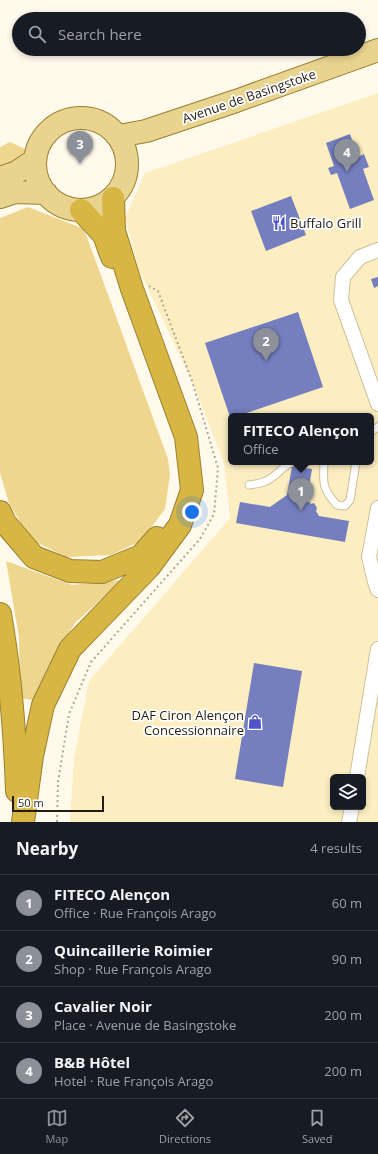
<!DOCTYPE html>
<meta charset="utf-8">
<style>
:root{--surface:#171b24;--page:#242831;--text:#f1f3f6;--muted:#9ea1a6;--line:#363941;--accent:#8c9099}
body{margin:0;font-family:"Open Sans",sans-serif;background:var(--page);color:var(--text)}
.controls{position:absolute;right:12px;bottom:12px;display:grid;overflow:hidden;border-radius:6px;box-shadow:0 2px 6px #0003}
.controls button{width:36px;height:36px;display:grid;place-items:center;padding:0;border:0;border-bottom:1px solid var(--line);background:var(--surface);color:var(--text);font:20px sans-serif}
.scale{position:absolute;left:12px;bottom:10px;width:92px;box-sizing:border-box;padding-left:4px;border:2px solid #211d0f;border-top:0;font-size:11px;line-height:14px;white-space:nowrap;color:#211d0f;-webkit-text-stroke:3px #fff;paint-order:stroke}
.you{position:absolute;left:192px;top:512px;width:14px;height:14px;margin:-10px;border:3px solid #fff;border-radius:50%;background:#1a73e8;box-shadow:0 0 0 6px #1a73e833}
.badge{display:grid;place-items:center;width:26px;height:26px;border-radius:50%;background:var(--accent);color:#fff;font-size:13px;font-weight:700}
.pin{position:absolute;translate:-50% -33px;filter:drop-shadow(0 1px 2px #0008)}
.pin::after{content:'';position:absolute;top:21px;width:14px;height:12px;background:inherit;clip-path:polygon(0 0,100% 0,50% 100%)}
.popup{position:absolute;left:228px;top:413px;width:146px;height:52px;box-sizing:border-box;display:grid;place-content:center;border-radius:6px;background:var(--surface);filter:drop-shadow(0 1px 3px #0005);font-size:13px;white-space:nowrap;color:var(--muted)}
.popup b{font-size:15px;color:var(--text)}
.popup::after{content:'';position:absolute;left:50%;top:100%;margin-left:-8px;border:8px solid transparent;border-top-color:var(--surface)}
.list{margin:0;padding:0;list-style:none}
h2{display:flex;justify-content:space-between;align-items:center;height:52px;margin:0;padding:0 16px;font-size:17px}
h2 small{font-size:13px;font-weight:400;color:var(--muted)}
.list li{display:grid;grid-template-columns:26px 1fr auto;gap:12px;align-items:center;box-sizing:border-box;height:56px;padding:0 16px;border-top:1px solid var(--line)}
.list b{display:block;font-size:15px;white-space:nowrap}
.list p{margin:0;font-size:13px;white-space:nowrap;color:var(--muted)}
.list em{font-size:13px;font-style:normal;color:var(--muted)}
.icon{flex:none;width:22px;height:22px;fill:none;stroke:currentColor;stroke-width:2;stroke-linecap:round;stroke-linejoin:round}
.map{position:relative;flex:none;width:378px;height:822px;overflow:hidden}
.search{position:absolute;background:var(--surface);box-shadow:0 2px 6px #0003;left:12px;right:12px;top:12px;height:44px;display:flex;align-items:center;gap:10px;box-sizing:border-box;padding:0 14px;border-radius:22px;color:var(--muted);font-size:15px}
.sheet{height:276px;background:var(--surface)}
nav{display:flex;justify-content:space-around;align-items:center;box-sizing:border-box;height:56px;border-top:1px solid var(--line);background:var(--surface);font-size:11px;color:var(--muted)}
nav a{display:grid;justify-items:center;gap:2px}
nav .on{color:var(--accent)}
.map>svg:first-child{display:block}
</style>
<div class="map">
<svg width="378" height="822" viewBox="0 0 378 822">
<rect width="100%" height="100%" fill="#fffaeb"/>
<path fill="#fdeec1" fill-rule="evenodd" d="M378,93v729h-308l4,-64 15,-77 141,-163 -6,-55 -32,-82 -53,-111 -14,-52 9,-20 11,-25zM231,416h140v46h-140zM333,777h30v30h-30z"/>
<path fill="#eed68e" d="M10,142l17,8 -15,14 -12,4v-21z
M28,207l56,22 84,230 2,15 -5,35 -24,32 -30,14 -45,2 -36,-18 -21,-36 -9,-30v-255z
M6,561l66,24 50,-5 -47,43 -27,44 -15,33 -13,-2 -1,-61z"/>
<path fill="#757ebf" d="M350,134l8,23 6,-3 5,13 -6,2 11,31 -24,9 -13,-36 -6,2 -3,-7 6,-2 -8,-23z
M291,196l15,39 -40,16 -15,-40z
M378,277v9l-4,2 -3,-9z
M298,312l25,75 -85,29h-7v4l-26,-77z
M292,466l20,3 -5,30 4,5 3,-1 3,5 -1,3 3,5 30,5 -4,21 -109,-19 4,-21 30,5 17,-12z
M254,663l48,8 -19,116 -48,-8z"/>
<g fill="none" stroke-linecap="round" stroke-linejoin="round">
<defs>
<path id="lane" d="M371,432l7,-5
M324,462c-1,21 -2,27 13,43l8,1 5,-6 6,-38
M249,485c8,-1 16,-2 22,-7 8,-5 13,-13 22,-16"/>
<path id="street" d="M378,250l-18,7 -17,20 -2,23 37,104
M378,508l-9,49 6,25 3,8
M357,777l21,-128
M349,822l3,-15"/>
<path id="primary" d="M35 164a46 46 0 1 1 92 0a46 46 0 1 1-92 0Z
M119,136l27,-5 90,-30 142,-51
M0,178l17,-6 18,-12
M0,197l15,-5 31,1"/>
<path id="highway" d="M81,210l23,25 8,22
M0,512l5,11 29,34 36,14 32,1 39,-16 16,-18
M0,614c10,57 15,118 17,177
M23,822l9,-66 11,-51 27,-56 79,-82 31,-42 12,-35 -6,-53 -54,-148 -18,-58 -1,-33"/>
</defs>
<use href="#lane" stroke="#ccc09c" stroke-width="9"/>
<use href="#street" stroke="#ccc09c" stroke-width="16"/>
<use href="#primary" stroke="#988031" stroke-width="24"/>
<use href="#highway" stroke="#988031" stroke-width="24"/>
<path stroke="#aca799" stroke-width="2" stroke-dasharray="2 3" stroke-linecap="butt" d="M57,822l1,-40 11,-68 22,-52 109,-123 14,-25 4,-46 -26,-87 -34,-90 -9,-5"/>
<use href="#lane" stroke="#fff" stroke-width="7"/>
<use href="#street" stroke="#fff" stroke-width="14"/>
<use href="#primary" stroke="#e8d38f" stroke-width="22"/>
<use href="#highway" stroke="#d8b644" stroke-width="22"/>
</g>
<defs>
<symbol id="restaurant-bare" viewBox="-9 -9 18 18"><path d="M-5-6h1v4h1v-4h1v4h1v-4h1v5L-1.5 .5V6h-2V.5L-5-1ZM5-6V6H3V1.5H1.5Q1.5-4 5-6Z" fill="#5054ca" stroke="#fff" stroke-width="2.5" paint-order="stroke"/></symbol>
<symbol id="shop-bare" viewBox="-9 -9 18 18"><path d="M-5-2.5h2.3a2.7 3.5 0 0 1 5.4 0H5L5.5 6h-11ZM-1.5-2.5h3a1.5 2.3 0 0 0-3 0Z" fill="#5054ca" stroke="#fff" stroke-width="2.5" paint-order="stroke"/></symbol>
</defs>
<g fill-rule="evenodd">
<use href="#restaurant-bare" x="269" y="213" width="20" height="20"/>
<use href="#shop-bare" x="245" y="712" width="20" height="20"/>
</g>
<g text-anchor="middle" stroke-width="3.5" stroke-linejoin="round" paint-order="stroke">
<g font-size="13" fill="#211d0f" stroke="#fff">
<text transform="translate(249 96) rotate(-19)" y="5">Avenue de Basingstoke</text>
</g>
<g font-size="13" fill="#211d0f" stroke="#fff" text-anchor="start">
<text x="290" y="228">Buffalo Grill</text>
<text x="244" y="720" text-anchor="end">DAF Ciron Alençon<tspan x="244" dy="15">Concessionnaire</tspan></text>
</g>
</g>
</svg>
<div class="controls">
<button><svg class="icon" aria-label="layers" viewBox="0 0 24 24"><path d="M12 4l9 5-9 5-9-5zM3 14l9 5 9-5"/></svg></button>
</div>
<div class="scale">50 m</div>
<div class="you"></div>
<div class="pin badge" style="left:301px;top:511px">1</div>
<div class="popup"><b>FITECO Alençon</b>Office</div>
<div class="pin badge" style="left:266px;top:361px">2</div>
<div class="pin badge" style="left:80px;top:164px">3</div>
<div class="pin badge" style="left:347px;top:172px">4</div>
<div class="search"><svg class="icon" aria-label="search" viewBox="0 0 24 24"><circle cx="10" cy="10" r="6"/><path d="M15 15l6 6"/></svg>Search here</div>
</div>
<section class="sheet">
<h2>Nearby<small>4 results</small></h2>
<ul class="list">
<li><span class="badge">1</span><div><b>FITECO Alençon</b><p>Office · Rue François Arago</p></div><em>60 m</em></li>
<li><span class="badge">2</span><div><b>Quincaillerie Roimier</b><p>Shop · Rue François Arago</p></div><em>90 m</em></li>
<li><span class="badge">3</span><div><b>Cavalier Noir</b><p>Place · Avenue de Basingstoke</p></div><em>200 m</em></li>
<li><span class="badge">4</span><div><b>B&amp;B Hôtel</b><p>Hotel · Rue François Arago</p></div><em>200 m</em></li>
</ul>
</section>
<nav>
<a class="on"><svg class="icon" aria-label="map" viewBox="0 0 24 24"><path d="M3 6l6-2 6 2 6-2v14l-6 2-6-2-6 2zM9 4v14M15 6v14"/></svg>Map</a>
<a><svg class="icon" aria-label="directions" viewBox="0 0 24 24"><path d="M12 3l9 9-9 9-9-9zM9 14v-3h6M13 9l2 2-2 2"/></svg>Directions</a>
<a><svg class="icon" aria-label="saved" viewBox="0 0 24 24"><path d="M7 4h10v16l-5-4-5 4z"/></svg>Saved</a>
</nav>
